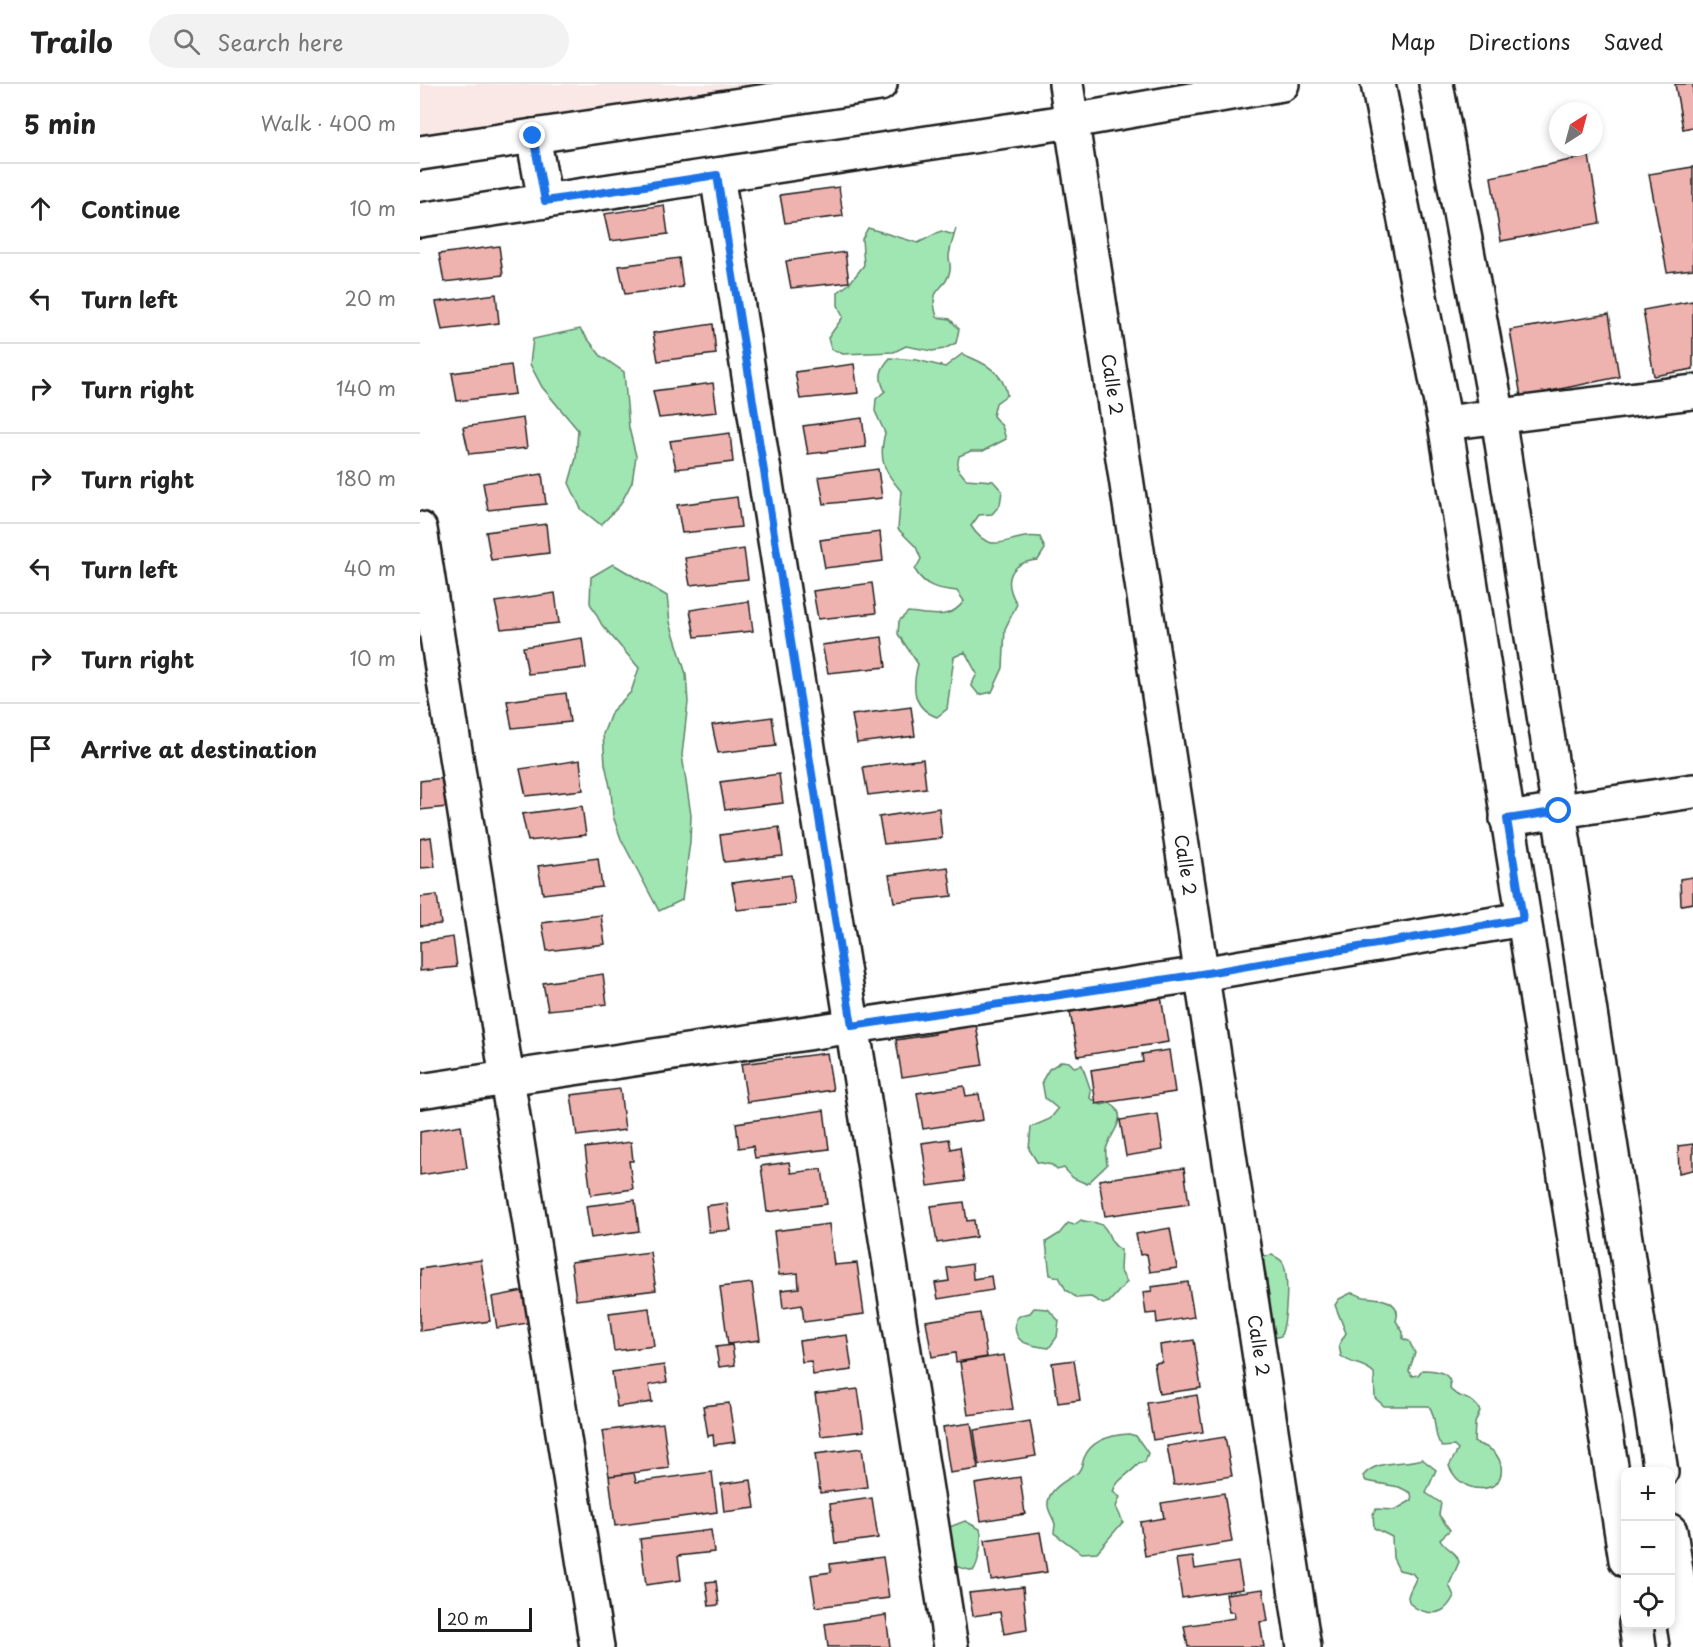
<!DOCTYPE html>
<meta charset="utf-8">
<style>
:root{--surface:#fff;--page:#f2f2f2;--text:#222;--muted:#767676;--line:#e0e0e0}
body{margin:0;font-family:"Playpen Sans",sans-serif;background:var(--page);color:var(--text)}
.controls{position:absolute;right:18px;bottom:18px;display:grid;overflow:hidden;border-radius:12px;box-shadow:0 3px 9px #0003}
.controls button{width:54px;height:54px;display:grid;place-items:center;padding:0;border:0;border-bottom:2px solid var(--line);background:var(--surface);color:var(--text);font:30px sans-serif}
.compass{position:absolute;left:1129px;top:18px;width:54px;height:54px;border-radius:50%;background:var(--surface);box-shadow:0 3px 9px #0003;rotate:36deg}
.scale{position:absolute;left:18px;bottom:15px;width:94px;box-sizing:border-box;padding-left:6px;border:3px solid #1c1c1c;border-top:0;font-size:16px;line-height:21px;white-space:nowrap;color:#1c1c1c;-webkit-text-stroke:4px #fff;paint-order:stroke}
.stop{position:absolute;width:18px;height:18px;margin:-14px;border:4px solid #1a73e8;border-radius:50%;background:#fff}
.stop.end{background:#1a73e8;border-color:#fff;box-shadow:0 2px 6px #0008}
.list{margin:0;padding:0;list-style:none}
h2{display:flex;justify-content:space-between;align-items:center;height:78px;margin:0;padding:0 24px;font-size:26px}
h2 small{font-size:20px;font-weight:400;color:var(--muted)}
.list li{display:grid;grid-template-columns:39px 1fr auto;gap:18px;align-items:center;box-sizing:border-box;height:90px;padding:0 24px;border-top:2px solid var(--line)}
.list b{display:block;font-size:22px;white-space:nowrap}
.list em{font-size:20px;font-style:normal;color:var(--muted)}
.icon{flex:none;width:33px;height:33px;fill:none;stroke:currentColor;stroke-width:2;stroke-linecap:round;stroke-linejoin:round}
.map{position:relative;flex:none;width:1273px;height:1563px;overflow:hidden}
header{display:flex;align-items:center;gap:36px;box-sizing:border-box;height:84px;padding:0 30px;background:var(--surface);border-bottom:2px solid var(--line)}
header strong{font-size:28px}
nav{display:flex;gap:33px;margin-inline-start:auto;font-size:21px}
.search{width:420px;height:54px;background:var(--page);display:flex;align-items:center;gap:15px;box-sizing:border-box;padding:0 21px;border-radius:33px;color:var(--muted);font-size:22px}
main{display:flex}
aside{flex:1;background:var(--surface)}
.map>svg:first-child{display:block}
</style>
<header>
<strong>Trailo</strong>
<div class="search"><svg class="icon" aria-label="search" viewBox="0 0 24 24"><circle cx="10" cy="10" r="6"/><path d="M15 15l6 6"/></svg>Search here</div>
<nav><a>Map</a><a>Directions</a><a>Saved</a></nav>
</header>
<main>
<aside>
<h2>5 min<small>Walk · 400 m</small></h2>
<ul class="list">
<li><svg class="icon" aria-label="ahead" viewBox="0 0 24 24"><path d="M12 20V5M6 11l6-6 6 6"/></svg><div><b>Continue</b></div><em>10 m</em></li>
<li><svg class="icon" aria-label="left" viewBox="0 0 24 24"><path d="M17 20v-9H6M10 6l-5 5 5 5"/></svg><div><b>Turn left</b></div><em>20 m</em></li>
<li><svg class="icon" aria-label="right" viewBox="0 0 24 24"><path d="M7 20v-9h11M14 6l5 5-5 5"/></svg><div><b>Turn right</b></div><em>140 m</em></li>
<li><svg class="icon" aria-label="right" viewBox="0 0 24 24"><path d="M7 20v-9h11M14 6l5 5-5 5"/></svg><div><b>Turn right</b></div><em>180 m</em></li>
<li><svg class="icon" aria-label="left" viewBox="0 0 24 24"><path d="M17 20v-9H6M10 6l-5 5 5 5"/></svg><div><b>Turn left</b></div><em>40 m</em></li>
<li><svg class="icon" aria-label="right" viewBox="0 0 24 24"><path d="M7 20v-9h11M14 6l5 5-5 5"/></svg><div><b>Turn right</b></div><em>10 m</em></li>
<li><svg class="icon" aria-label="arrive" viewBox="0 0 24 24"><path d="M6 21V4h12l-3 4 3 4H6"/></svg><div><b>Arrive at destination</b></div></li>
</ul>
</aside>
<div class="map">
<svg width="1273" height="1563" viewBox="0 0 1273 1563">
<rect width="100%" height="100%" fill="#fff"/>
<filter id="ink" filterUnits="userSpaceOnUse"><feTurbulence type="fractalNoise" baseFrequency=".0167" numOctaves="2"/><feDisplacementMap in="SourceGraphic" scale="12" xChannelSelector="R" yChannelSelector="G"/><feConvolveMatrix kernelMatrix="1 2 1 2 8 2 1 2 1" color-interpolation-filters="sRGB"/></filter>
<g filter="url(#ink)">
<path fill="#fae8e7" d="M0,0h354l-354,52z"/>
<path fill="#a0e6b3" stroke="#5e8168" stroke-width="1.5" d="M448,144l50,15 23,-12 13,4 2,-7c-2,9 -6,19 -7,28 0,5 2,10 1,14 -4,23 -23,14 -13,47l13,2 9,10 -3,14 -12,6 -12,2 -26,-5 -12,6 -51,2 -12,-5 -3,-11 15,-21 -5,-12v-13l11,-8 15,-19 -2,-26z
M160,245l21,27 23,16 5,56 7,28 -4,26 -12,23 -19,20 -20,-16 -12,-26 7,-25 2,-28 -36,-43 -12,-23 3,-25z
M542,270c21,8 42,18 45,41l-11,8 -3,13 9,10 4,13 -23,12h-12l-12,5 -2,12 9,11 27,2 9,10 -2,14 -8,9 -13,1 -8,11c22,34 39,6 69,11l5,12 -7,11c-28,2 -36,20 -21,44l-12,25 -2,39 -11,24 -13,3 -8,-10 6,-11 -12,-22 -11,5 -7,52 -10,8c-25,-9 -25,-30 -19,-53l-20,-30 1,-13 9,-9c22,2 42,9 56,-11l-7,-10c-19,-2 -32,-4 -42,-21l6,-11 -5,-12 -18,-18 3,-38c-17,-20 -23,-31 -16,-58l-10,-22 1,-12 9,-8c-7,-14 -5,-22 5,-33l27,2 28,7z
M193,480l54,32 3,26 16,52 2,28 -6,53 9,60 -1,27 -8,58 -23,11 -38,-72 -8,-23 -2,-25 -6,-27 -2,-30 9,-23 19,-19 8,-24 -37,-43 -12,-22 1,-26z
M642,977l7,1 5,5 8,-2 9,26 -1,7 11,7 9,-2c22,14 -1,30 -4,47 -1,4 1,10 1,15l-20,19 -14,-6 -9,-10 -7,2 -5,-5 -15,-3 -8,-13 2,-22 19,-8 8,-10 -13,-11 -3,-17 7,-12z
M661,1136c8,4 17,0 23,7 7,7 3,14 17,23l-1,20 7,12 -18,20 -6,2 -12,-7 -14,1 -11,-8 -7,-13 -9,-2 -4,-33 13,-8 9,-11 6,2z
M840,1169l6,3 6,-1c4,2 10,5 11,8 7,14 3,59 -2,73l-7,2 -5,-3z
M931,1209c6,0 8,3 13,4 15,1 39,3 32,24l7,11v7l6,2 6,12 -6,18 3,5 6,-1 4,-5c14,0 31,2 28,19 9,11 24,7 30,22l-5,12 -1,19c5,3 9,3 14,6 14,7 18,26 7,37 -19,9 -38,0 -46,-19l9,-16 -4,-4 -12,1c-10,-13 -4,-28 -13,-41h-45l-9,-8 -1,-25c-10,-10 -22,-8 -33,-17l-2,-11 7,-12 -11,-28 4,-6z
M614,1224l14,1 11,12 -2,16 -8,11c-19,-3 -38,-3 -33,-29l5,-4 9,-2z
M709,1350l7,2 12,17 -3,9 -6,1c-8,11 -23,16 -26,29l7,5 -4,10 7,15 -26,30 -16,1 -27,-20c0,-3 1,-6 1,-9 -2,-8 -10,-15 -6,-26 4,-11 18,-18 27,-24 5,-3 6,-10 8,-16 7,-18 28,-23 45,-24z
M1002,1375l14,11 -10,23 15,10 -2,12 11,15 -10,9c5,10 16,11 19,23l-10,23 5,11c-3,6 -8,13 -13,15 -10,5 -33,-2 -33,-14 1,-6 6,-13 8,-19l-4,-5 -13,-3 -6,-12 -1,-21 -18,-9 -1,-14 3,-5 19,1 17,-10 -1,-7 -12,-6 -33,-6 -3,-5c13,-17 41,-11 59,-17z
M545,1437l15,8c3,10 -1,34 -7,42l-19,-5 -7,-38z"/>
<path fill="#eeb2af" stroke="#1c1c1c" stroke-width="1.5" d="M1255,0h18v43l-10,2z
M1169,72l11,67 -99,18 -10,-64z
M1273,83v102l-26,3 -18,-98z
M419,103l4,29 -58,7 -5,-28z
M244,121l4,29 -58,7 -6,-27z
M79,162l4,29 -59,7 -5,-28z
M425,168l4,30 -58,6 -5,-27z
M259,174l4,29 -58,7 -6,-28z
M76,210l3,29 -57,7 -6,-28z
M1273,217v68l-39,7 -11,-66z
M1189,230l10,63 -98,20 -11,-67z
M293,240l3,30 -58,7 -5,-28z
M434,280l4,29 -58,6 -5,-27z
M91,281l4,29 -58,7 -5,-28z
M293,299l4,29 -58,6 -6,-27z
M103,334l4,30 -58,6 -6,-27z
M442,334l4,29 -58,7 -5,-28z
M310,349l3,29 -57,7 -6,-28z
M458,385l4,29 -58,6 -5,-27z
M122,390l4,30 -58,6 -5,-27z
M317,413l4,30 -59,6 -5,-28z
M126,440l3,29 -58,7 -5,-28z
M460,448l3,29 -58,7 -5,-28z
M324,465l4,30 -58,6 -5,-27z
M452,499l4,30 -58,6 -5,-28z
M135,509l4,30 -58,6 -6,-27z
M329,517l4,30 -58,6 -5,-27z
M462,553l4,30 -58,6 -6,-28z
M162,554l4,30 -58,6 -5,-27z
M146,609l4,29 -58,6 -5,-27z
M491,623l4,29 -58,7 -5,-28z
M352,633l4,29 -58,7 -6,-28z
M503,675l3,29 -58,7 -5,-28z
M160,676l3,30 -57,6 -6,-27z
M359,690l4,29 -58,7 -5,-28z
M23,694l4,29 -27,3v-29z
M162,722l4,29 -58,6 -6,-27z
M519,724l3,30 -58,6 -5,-27z
M359,743l4,29 -59,6 -4,-27z
M11,753l4,30 -15,1v-29z
M178,774l4,29 -59,7 -5,-28z
M528,783l4,29 -58,6 -5,-27z
M371,791l4,29 -58,6 -5,-27z
M1273,793v26l-12,2 -1,-26z
M17,811l4,29 -21,2v-29z
M181,831l4,29 -58,7 -5,-28z
M33,853l4,30 -37,4v-29z
M183,890l4,30 -59,6 -5,-27z
M740,905l8,53 -90,14 -8,-44 69,-11 -2,-8z
M555,935l8,46 -81,12 -6,-37 39,-6 -1,-9z
M749,966l6,42 -79,12 -5,-34 52,-8 -1,-8z
M407,969l6,37 -86,12 -6,-38z
M544,1002l2,10 13,-2 4,26 -60,9 -6,-36z
M200,1005l5,41 -48,6 -6,-41z
M404,1026l5,39 -74,9 -2,-12 -14,2 -3,-25z
M738,1030l5,36 -37,6 -6,-36z
M41,1041l6,43 -47,7v-43z
M529,1055l2,10 9,-2 5,34 -37,5 -6,-43z
M211,1058l2,19h-4l4,28 -42,6 -6,-47z
M1273,1060v26l-14,3 -1,-27z
M369,1078l2,11 31,-4 5,35 -60,8 -6,-46z
M764,1084l5,36 -84,12 -6,-36z
M215,1116l4,31 -48,7 -5,-32z
M544,1118l3,19 7,-1 2,17 -39,6 -6,-37z
M307,1119l4,27 -22,2 -3,-26z
M409,1140l5,41 23,-2 7,51 -60,8 -2,-17 -19,3 -2,-18 18,-2 -1,-15 -19,2 -5,-44z
M750,1144l7,40 -27,4 -3,-18 -7,1 -4,-21z
M230,1168l6,38 -80,10 -5,-38z
M61,1176l9,61 -70,10v-62z
M552,1180l1,15 18,-3 2,14 -55,9 -3,-16 14,-2 -2,-13z
M768,1198l6,35 -37,6 -1,-10 -10,1 -3,-22 9,-1 -1,-4z
M332,1199l8,57 -32,4 -8,-57z
M103,1207l5,32 -31,5 -5,-31z
M229,1224l5,38 -40,5 -5,-38z
M560,1229l7,44 -31,5 -1,-9 -23,4 -6,-36z
M427,1251l5,35 -39,5 -2,-14 -9,1 -3,-21z
M774,1256l7,48 -42,6 -5,-31 8,-1 -2,-17z
M312,1261l3,20 -16,2 -3,-20z
M584,1271l9,54 -45,6 -8,-53z
M654,1276l6,40 -22,3 -6,-40z
M244,1281l3,17 -18,3 3,17 -35,5 -5,-35z
M438,1305l6,42 -43,5 -6,-42z
M777,1311l6,37 -50,8 -6,-37z
M309,1319l6,39 -21,3 -1,-10 -5,1 -5,-30z
M610,1337l6,35 -57,9 -5,-35z
M243,1339l6,45 -60,8 -7,-45z
M551,1339l7,46 -28,4 -7,-46z
M805,1353l7,39 -58,9 -7,-39z
M442,1364l5,39 -47,6 -5,-39z
M292,1388l5,40 -102,14 -6,-50 25,-3 2,9z
M600,1393l5,37 -44,7 -6,-37z
M331,1396l4,28 -31,4 -3,-28z
M804,1409l8,49 -87,14 -5,-34 24,-4 -3,-15z
M452,1414l6,40 -43,6 -5,-40z
M291,1446l3,22 -36,4 3,24 -35,5 -6,-46z
M620,1448l7,40 -56,8 -6,-40z
M463,1473l6,41 -73,9 -5,-32 20,-3 -1,-8z
M773,1473l2,12 43,-7 5,27 -61,9 -6,-39z
M296,1497l3,24 -10,1 -3,-24z
M603,1503l4,43 -23,4 -4,-22 -27,4 -4,-23z
M843,1505l5,32 -8,1 4,25h-76l-4,-21 51,-8 -1,-6h-5l-3,-18z
M466,1531l4,32h-62l-3,-23z"/>
<g fill="none" stroke-linecap="round" stroke-linejoin="round">
<defs>
<g id="minor">
<path id="s1" d="M646,0l238,1563"/>
<path d="M958,0l67,339 181,1137"/>
<path d="M1016,0l62,333 163,1055"/>
<path d="M113,52l12,65"/>
<path d="M0,69l460,-69"/>
<path d="M297,91l234,1472"/>
<path d="M0,136l652,-99 210,-37"/>
<path d="M1025,339l248,-31"/>
<path d="M0,445l177,1118"/>
<path d="M1087,735l186,-28"/>
<path d="M0,1007l781,-117 322,-55"/>
<path d="M1250,1447l18,116"/>
<path d="M1216,1540l3,23"/>
</g>
</defs>
<use href="#minor" stroke="#1c1c1c" stroke-width="38"/>
<use href="#minor" stroke="#fff" stroke-width="33"/>
</g>
</g>
<g fill="none" stroke-linecap="round" stroke-linejoin="round" filter="url(#ink)">
<path stroke="#1a73e8" stroke-width="8" d="M113,52l12,65 172,-26 135,851 349,-52 322,-55 -16,-100 52,-8"/>
</g>
<g text-anchor="middle" stroke-width="6" stroke-linejoin="round" paint-order="stroke">
<g font-size="18" fill="#1c1c1c" stroke="#fff">
<text dy="6" stroke="none"><textPath href="#s1" startOffset="304">Calle 2</textPath></text>
<text dy="6" stroke="none"><textPath href="#s1" startOffset="790">Calle 2</textPath></text>
<text dy="6" stroke="none"><textPath href="#s1" startOffset="1276">Calle 2</textPath></text>
</g>
</g>
</svg>
<div class="controls">
<button>+</button>
<button>−</button>
<button><svg class="icon" aria-label="locate" viewBox="0 0 24 24"><circle cx="12" cy="12" r="6"/><path d="M12 2v4M12 18v4M2 12h4M18 12h4"/></svg></button>
</div>
<svg class="compass" viewBox="-18 -18 36 36"><path d="M0-13l5 13h-10z" fill="#e53935"/><path d="M0 13l5-13h-10z" fill="#767676"/></svg>
<div class="scale">20 m</div>
<div class="stop" style="left:1139px;top:727px"></div>
<div class="stop end" style="left:113px;top:52px"></div>
</div>
</main>
